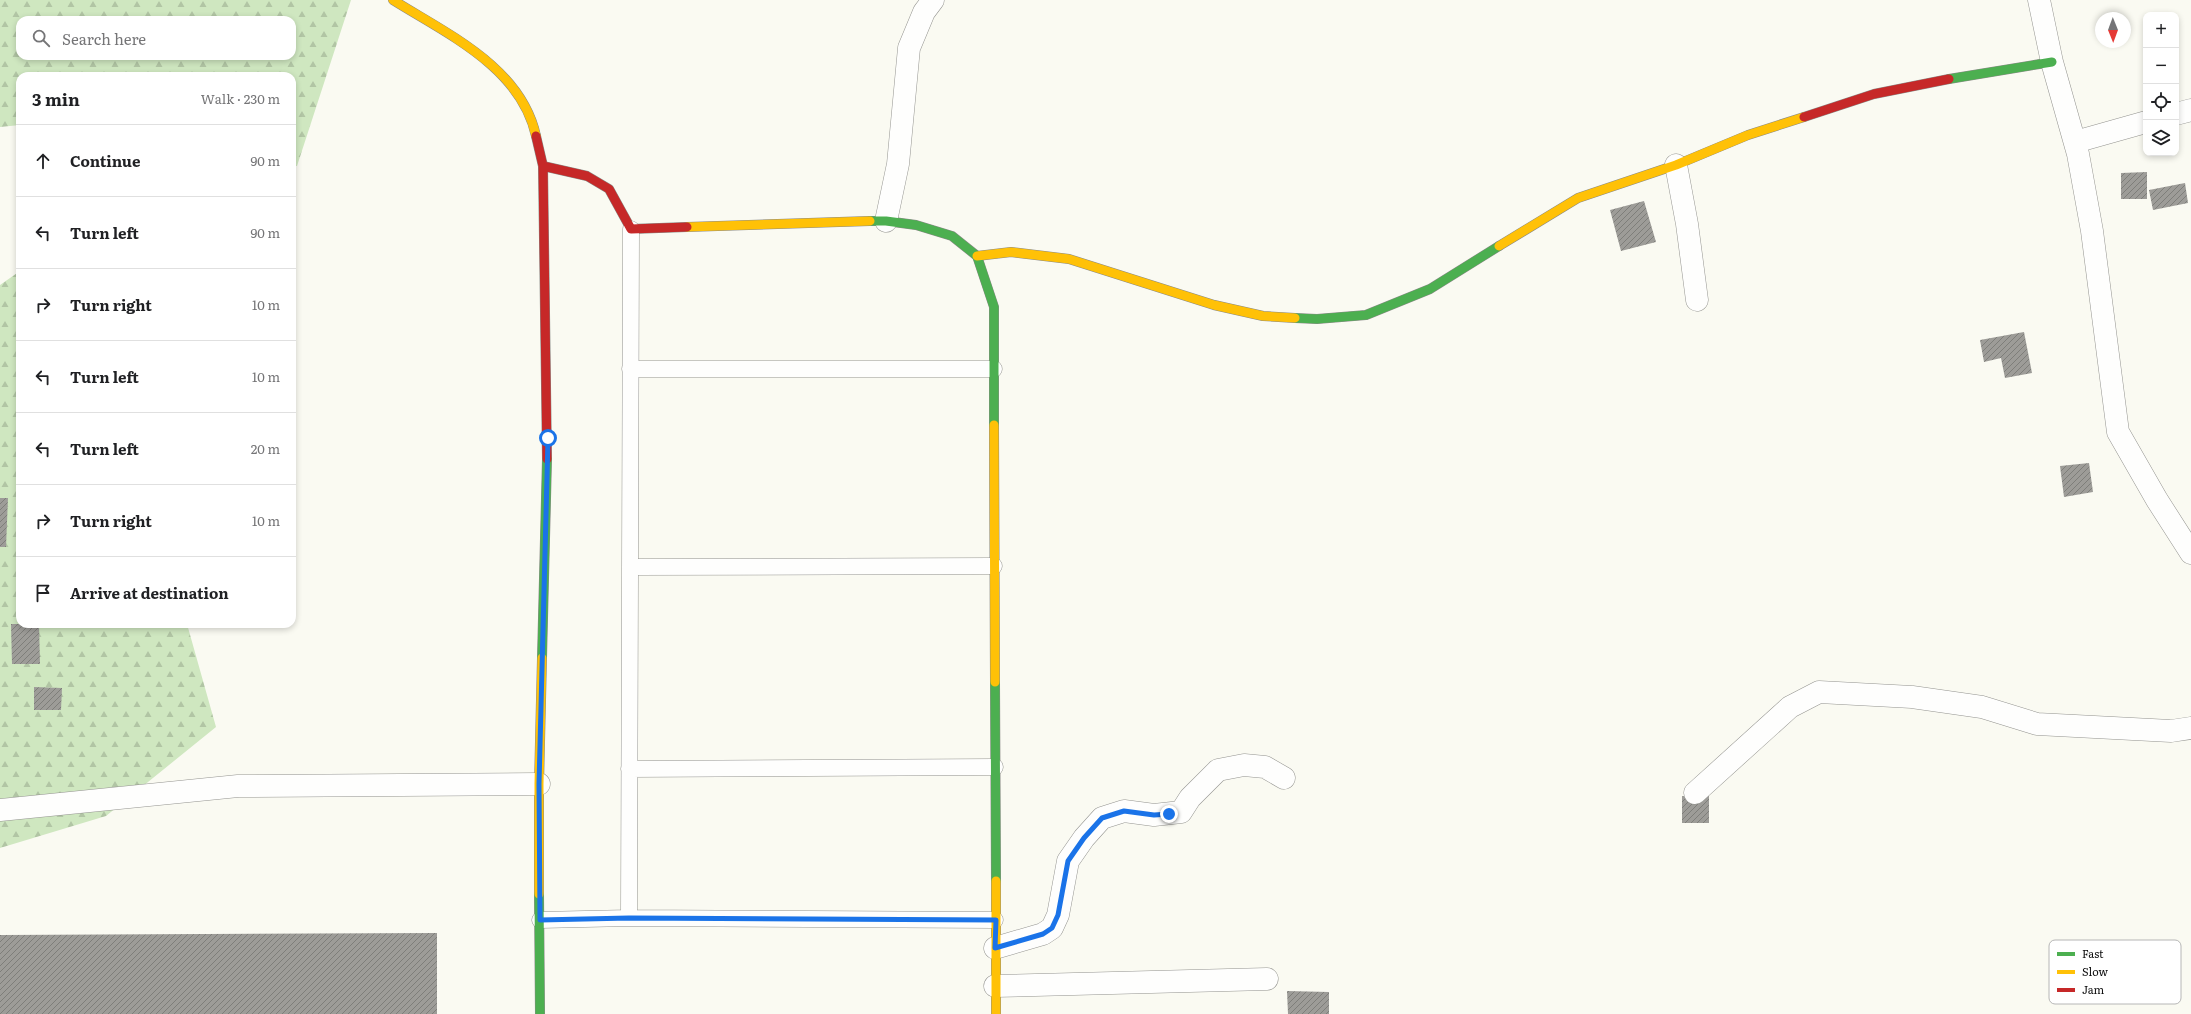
<!DOCTYPE html>
<meta charset="utf-8">
<style>
:root{--surface:#fff;--page:#f2f2f2;--text:#202124;--muted:#757577;--line:#e0e0e0}
body{margin:0;font-family:Literata,serif;background:var(--page);color:var(--text)}
.controls{position:absolute;right:12px;top:12px;display:grid;overflow:hidden;border-radius:8px;box-shadow:0 2px 6px #0003}
.controls button{width:36px;height:36px;display:grid;place-items:center;padding:0;border:0;border-bottom:1px solid var(--line);background:var(--surface);color:var(--text);font:20px sans-serif}
.compass{position:absolute;left:2095px;top:12px;width:36px;height:36px;border-radius:50%;background:var(--surface);box-shadow:0 2px 6px #0003;rotate:179deg}
.stop{position:absolute;width:12px;height:12px;margin:-9px;border:3px solid #1a73e8;border-radius:50%;background:#fff}
.stop.end{background:#1a73e8;border-color:#fff;box-shadow:0 1px 4px #0008}
.list{margin:0;padding:0;list-style:none}
h2{display:flex;justify-content:space-between;align-items:center;height:52px;margin:0;padding:0 16px;font-size:17px}
h2 small{font-size:13px;font-weight:400;color:var(--muted)}
.list li{display:grid;grid-template-columns:26px 1fr auto;gap:12px;align-items:center;box-sizing:border-box;height:72px;padding:0 16px;border-top:1px solid var(--line)}
.list b{display:block;font-size:15px;white-space:nowrap}
.list em{font-size:13px;font-style:normal;color:var(--muted)}
.icon{flex:none;width:22px;height:22px;fill:none;stroke:currentColor;stroke-width:2;stroke-linecap:round;stroke-linejoin:round}
.map{position:relative;flex:none;width:2191px;height:1014px;overflow:hidden}
.search{position:absolute;background:var(--surface);box-shadow:0 2px 6px #0003;left:16px;top:16px;width:280px;height:44px;display:flex;align-items:center;gap:10px;box-sizing:border-box;padding:0 14px;border-radius:12px;color:var(--muted);font-size:15px}
.panel{position:absolute;background:var(--surface);box-shadow:0 2px 6px #0003;left:16px;top:72px;width:280px;height:556px;border-radius:12px}
.map>svg:first-child{display:block}
</style>
<div class="map">
<svg width="2191" height="1014" viewBox="0 0 2191 1014">
<defs>
<pattern id="forest-firs" width="22" height="20" patternUnits="userSpaceOnUse"><rect width="22" height="20" fill="#cfe7c0"/><path d="M5 1l3.5 6h-7zM16 11l3.5 6h-7z" fill="#b1c5a4"/></pattern>
<pattern id="building-hatch" width="6" height="6" patternUnits="userSpaceOnUse"><rect width="6" height="6" fill="#9d9c98"/><path d="M-1 1l2-2M0 6l6-6M5 7l2-2" fill="none" stroke="#7e7e7a"/></pattern>
</defs>
<rect width="100%" height="100%" fill="#fafaf2"/>
<path fill="url(#forest-firs)" fill-rule="evenodd" d="M0,0h351l-54,166h-5v-90h-272v49l-20,2zM20,20h272v36h-272z
M20,271v353h167l29,103 -110,89 -106,32v-563z"/>
<path fill="url(#building-hatch)" d="M2147,172v27h-26v-26z
M2185,183l3,20 -35,7 -4,-20z
M1644,201l12,41 -35,9 -11,-41z
M2024,332l8,41 -27,5 -4,-20 -17,4 -4,-22z
M2089,463l4,29 -29,5 -4,-31z
M0,498h8l-2,49h-6z
M11,624h28l1,40h-28z
M34,687l28,1 -1,22h-27z
M1682,796h27v27h-27z
M437,933v81h-437v-79z
M1287,991l42,1v22h-41z"/>
<g fill="none" stroke-linecap="round" stroke-linejoin="round">
<defs>
<path id="lane" d="M630,369h364
M630,567l364,-1
M629,769l366,-2
M629,918l2,-689
M540,920l89,-2 366,2"/>
<path id="street" d="M2039,0l13,62 26,92 14,77 26,201 39,68 34,53
M2176,114l15,-4
M2075,142l71,-20
M1676,165l11,59 10,76
M886,221l12,-57 11,-116 15,-36 9,-12
M1695,793l95,-86 29,-15 93,5 70,10 55,17 134,7 20,-3
M0,810l238,-24 301,-2
M995,948l48,-14 9,-6 6,-13 10,-54 16,-23 18,-20 22,-7 30,4 27,-3 9,-14 28,-28 26,-5 21,2 19,11
M995,986l272,-7"/>
<path id="fast" d="M1949,79l103,-17
M870,221h16l30,4 36,11 25,20 17,51v118
M1295,318l22,1 49,-4 64,-26 69,-43
M542,658l5,-199
M995,682l1,199
M539,894l1,120"/>
<path id="slow" d="M393,0c54,34 128,67 143,136
M687,227l183,-6
M1499,246l79,-48 98,-33 72,-30 56,-18
M977,256l34,-4 58,7 145,46 49,11 32,2
M994,425l1,257
M996,881v133
M539,894v-110l3,-126"/>
<path id="jam" d="M1804,117l70,-23 75,-15
M536,136l7,30 4,293
M543,166l44,10 22,13 22,40 56,-2"/>
</defs>
<use href="#lane" stroke="#949490" stroke-width="17"/>
<use href="#street" stroke="#949490" stroke-width="23"/>
<use href="#fast" stroke="#8a8a87" stroke-width="10"/>
<use href="#slow" stroke="#8a8a87" stroke-width="10"/>
<use href="#jam" stroke="#8a8a87" stroke-width="10"/>
<use href="#lane" stroke="#fefefd" stroke-width="16"/>
<use href="#street" stroke="#fefefd" stroke-width="22"/>
<use href="#fast" stroke="#4caf50" stroke-width="9"/>
<use href="#slow" stroke="#ffc107" stroke-width="9"/>
<use href="#jam" stroke="#c62828" stroke-width="9"/>
</g>
<g fill="none" stroke-linecap="round" stroke-linejoin="round">
<path stroke="#1a73e8" stroke-width="5" d="M548,438l-9,346 1,136 89,-2 367,2 -1,28 48,-14 9,-6 6,-13 10,-54 16,-23 18,-20 22,-7 30,4 15,-1"/>
</g>
<rect x="2049" y="940" width="132" height="64" rx="6" fill="#fff" stroke="#b6b6b6" stroke-width="1"/>
<rect x="2057" y="952" width="18" height="4" fill="#4caf50"/>
<rect x="2057" y="970" width="18" height="4" fill="#ffc107"/>
<rect x="2057" y="988" width="18" height="4" fill="#c62828"/>
<g font-size="11" fill="#0d0d0d">
<text x="2082" y="958">Fast</text>
<text x="2082" y="976">Slow</text>
<text x="2082" y="994">Jam</text>
</g>
</svg>
<div class="controls">
<button>+</button>
<button>−</button>
<button><svg class="icon" aria-label="locate" viewBox="0 0 24 24"><circle cx="12" cy="12" r="6"/><path d="M12 2v4M12 18v4M2 12h4M18 12h4"/></svg></button>
<button><svg class="icon" aria-label="layers" viewBox="0 0 24 24"><path d="M12 4l9 5-9 5-9-5zM3 14l9 5 9-5"/></svg></button>
</div>
<svg class="compass" viewBox="-18 -18 36 36"><path d="M0-13l5 13h-10z" fill="#e53935"/><path d="M0 13l5-13h-10z" fill="#757577"/></svg>
<div class="stop" style="left:548px;top:438px"></div>
<div class="stop end" style="left:1169px;top:814px"></div>
<div class="search"><svg class="icon" aria-label="search" viewBox="0 0 24 24"><circle cx="10" cy="10" r="6"/><path d="M15 15l6 6"/></svg>Search here</div>
<section class="panel">
<h2>3 min<small>Walk · 230 m</small></h2>
<ul class="list">
<li><svg class="icon" aria-label="ahead" viewBox="0 0 24 24"><path d="M12 20V5M6 11l6-6 6 6"/></svg><div><b>Continue</b></div><em>90 m</em></li>
<li><svg class="icon" aria-label="left" viewBox="0 0 24 24"><path d="M17 20v-9H6M10 6l-5 5 5 5"/></svg><div><b>Turn left</b></div><em>90 m</em></li>
<li><svg class="icon" aria-label="right" viewBox="0 0 24 24"><path d="M7 20v-9h11M14 6l5 5-5 5"/></svg><div><b>Turn right</b></div><em>10 m</em></li>
<li><svg class="icon" aria-label="left" viewBox="0 0 24 24"><path d="M17 20v-9H6M10 6l-5 5 5 5"/></svg><div><b>Turn left</b></div><em>10 m</em></li>
<li><svg class="icon" aria-label="left" viewBox="0 0 24 24"><path d="M17 20v-9H6M10 6l-5 5 5 5"/></svg><div><b>Turn left</b></div><em>20 m</em></li>
<li><svg class="icon" aria-label="right" viewBox="0 0 24 24"><path d="M7 20v-9h11M14 6l5 5-5 5"/></svg><div><b>Turn right</b></div><em>10 m</em></li>
<li><svg class="icon" aria-label="arrive" viewBox="0 0 24 24"><path d="M6 21V4h12l-3 4 3 4H6"/></svg><div><b>Arrive at destination</b></div></li>
</ul>
</section>
</div>
